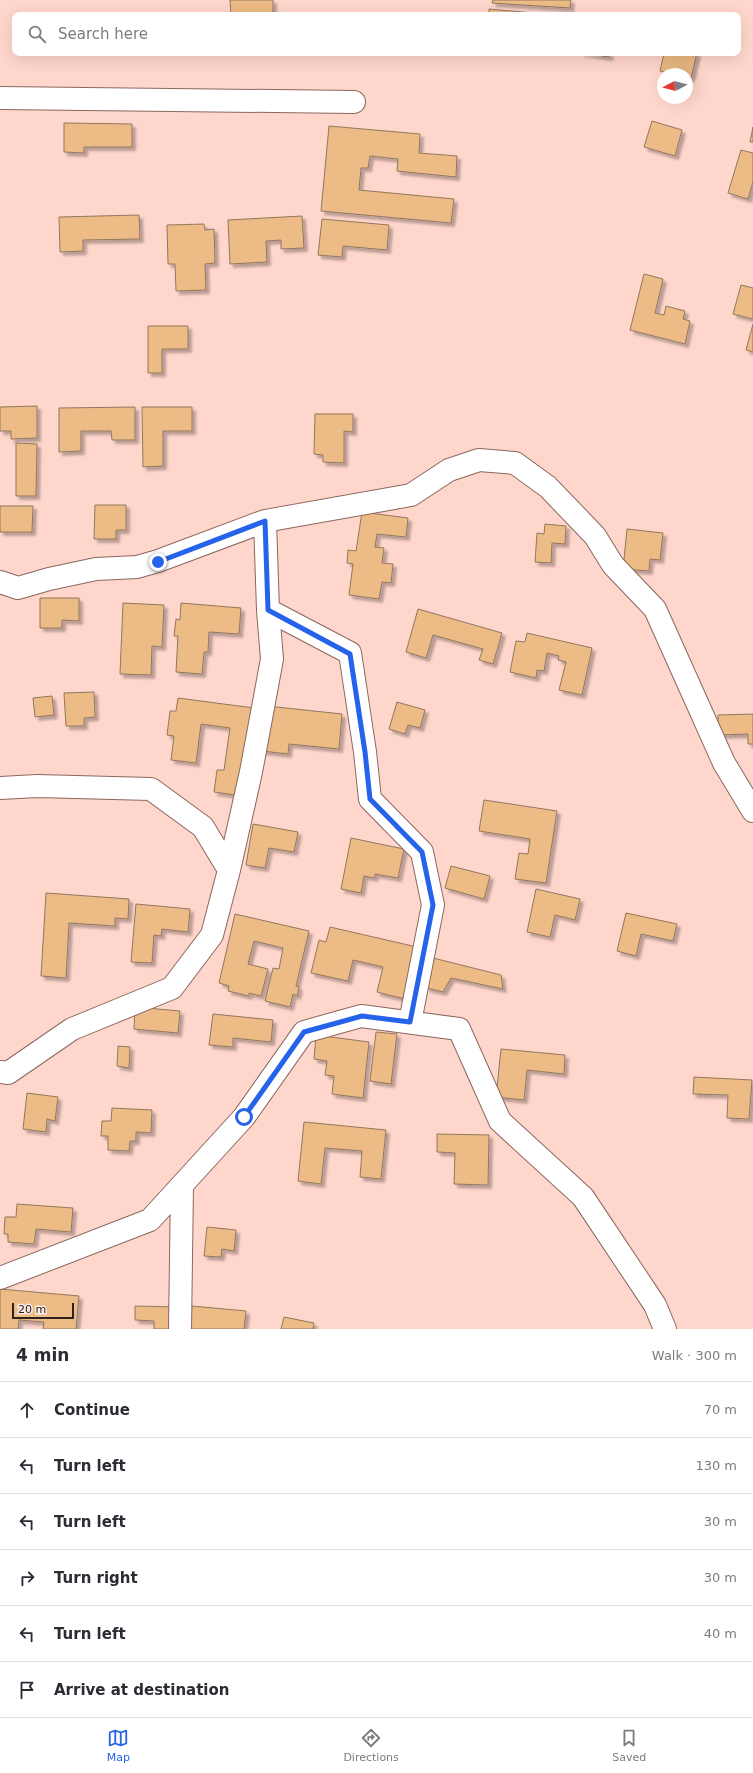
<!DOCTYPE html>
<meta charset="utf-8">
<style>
:root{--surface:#fff;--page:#f7f7f7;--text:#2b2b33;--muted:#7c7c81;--line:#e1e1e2;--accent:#2563eb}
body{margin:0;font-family:"DejaVu Sans",sans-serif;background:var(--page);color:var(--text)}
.compass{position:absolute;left:657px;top:68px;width:36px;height:36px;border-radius:50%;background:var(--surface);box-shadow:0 4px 16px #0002;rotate:263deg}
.scale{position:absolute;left:12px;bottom:10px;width:62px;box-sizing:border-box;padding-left:4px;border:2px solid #2f201c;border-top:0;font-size:11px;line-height:14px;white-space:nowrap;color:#2f201c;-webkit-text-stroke:3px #fbeae5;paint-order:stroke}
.stop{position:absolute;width:12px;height:12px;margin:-9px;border:3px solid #2563eb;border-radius:50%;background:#fff}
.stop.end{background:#2563eb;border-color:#fff;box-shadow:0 1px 4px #0008}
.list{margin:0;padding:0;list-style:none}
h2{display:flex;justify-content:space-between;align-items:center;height:52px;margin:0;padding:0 16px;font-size:17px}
h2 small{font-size:13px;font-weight:400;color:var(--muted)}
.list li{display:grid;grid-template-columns:26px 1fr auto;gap:12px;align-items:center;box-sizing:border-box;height:56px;padding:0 16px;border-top:1px solid var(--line)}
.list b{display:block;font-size:15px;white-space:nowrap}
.list em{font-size:13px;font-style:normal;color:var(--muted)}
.icon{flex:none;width:22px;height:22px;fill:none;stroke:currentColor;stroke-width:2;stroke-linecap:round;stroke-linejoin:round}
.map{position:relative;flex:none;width:753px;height:1329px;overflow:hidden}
.search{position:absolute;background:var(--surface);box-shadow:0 4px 16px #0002;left:12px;right:12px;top:12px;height:44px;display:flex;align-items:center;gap:10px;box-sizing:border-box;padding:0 14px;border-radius:8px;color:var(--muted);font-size:15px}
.sheet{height:388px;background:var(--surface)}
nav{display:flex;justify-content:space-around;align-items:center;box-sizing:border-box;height:56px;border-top:1px solid var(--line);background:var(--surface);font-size:11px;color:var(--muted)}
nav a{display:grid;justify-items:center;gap:2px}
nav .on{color:var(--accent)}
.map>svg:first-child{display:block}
</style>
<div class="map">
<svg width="753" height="1329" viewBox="0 0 753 1329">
<defs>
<filter id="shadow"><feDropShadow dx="3.5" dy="3.5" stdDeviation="1" flood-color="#0004"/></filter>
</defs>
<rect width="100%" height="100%" fill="#ffd6cc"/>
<path fill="#edbb85" stroke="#90775e" filter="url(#shadow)" d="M230,0h43v15h-42z
M493,0h78l-1,8 -78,-5z
M489,9l45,4v2h-45z
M581,53h29l-1,4z
M664,53h33l-6,25h-4v-4h-15l-12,-3z
M652,121l30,9 -7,26 -31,-9z
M64,123l68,1v23h-48v6l-20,-1z
M329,126l91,8 -1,19 38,3 -1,21 -59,-6 1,-12 -28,-3 -2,12h-7l-2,22 95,9 -3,24 -130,-12z
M753,127v15h-3z
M741,150l12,3v29l-5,17 -20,-6z
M139,215l1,24 -57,1v11l-23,1 -1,-35z
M302,216l2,32 -23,1v-9l-15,1 1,21 -37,2 -2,-44z
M322,219l67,6 -2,25 -44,-4 -1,11 -24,-2z
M204,224l1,6 9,-1 1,34 -10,1 1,26 -30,1 -1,-27h-7l-1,-39z
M644,274l19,5 -8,34 9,2 2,-9 19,5 -2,8 7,2 -5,23 -55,-14z
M741,285l12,3v31l-20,-5z
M753,324v28l-7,-2z
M148,326h40v23h-26v24h-14z
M37,406v32l-26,1v-8h-11v-24z
M135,407v33h-23l-1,-9h-30v20l-22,1v-44z
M142,407h50v24h-29v35l-20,1z
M315,414h38v18l-9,-1v32l-21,-1v-7l-9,-1z
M16,443l21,1 -1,52h-20z
M95,505h31v25h-10v9h-22z
M0,506h33l-1,26h-32z
M362,512l46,6 -2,19 -29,-3 -2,13 9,1 -2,15 11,1 -2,19 -9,-1 -3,17 -30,-4 4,-31 -6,-1 1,-13 8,1z
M545,524l21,2 -1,18 -13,-1 -1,20 -16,-1 2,-29 7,1z
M627,529l36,4 -3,27 -10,-1 -1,12 -26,-2z
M40,598h39v23l-17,-1v8h-22z
M123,603l41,2 -2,42 -10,-1 -1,29 -31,-1z
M181,603l60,5 -2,26 -30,-2 -1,20h-4l-2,22 -26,-2 2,-36h-4l2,-17 4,1z
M418,609l84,24 -9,31 -14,-4 4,-11 -50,-14 -7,23 -20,-6z
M527,633l65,15 -10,47 -23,-5 7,-28 -8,-2 1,-4 -12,-3 -3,18 -7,-1 -1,8 -26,-6 6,-31 9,1z
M94,692l1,25 -11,1v8h-18l-2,-33z
M52,696l2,19 -19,2 -2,-19z
M178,698l76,10 -11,88 -29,-4 3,-22h7l6,-42 -29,-4 -5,39 -25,-3 3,-24 -7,-1 3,-24h6z
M397,702l28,8 -5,18 -12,-3 -3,9 -16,-5z
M267,706l75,8 -3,35 -50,-5 -1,10 -26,-3z
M753,714v30h-5v-10l-30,1v-20z
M484,800l73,11 -11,72 -31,-4 4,-26 9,1 2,-15 -51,-8z
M253,824l45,8 -4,20 -25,-4 -4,20 -19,-3z
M351,838l53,11 -6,29 -23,-4 -1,4 -10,-2 -3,17 -20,-4z
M451,866l39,10 -6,23 -39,-11z
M536,889l44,10 -5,21 -20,-5 -5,22 -23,-5z
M46,893l83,6 -1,20 -13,-1v8l-46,-3 -3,55 -25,-2z
M136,904l54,5 -2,23 -26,-3 -1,7 -7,-1 -2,28 -21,-1z
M626,913l51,11 -4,17 -32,-7 -5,22 -19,-5z
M235,914l74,17 -13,55 3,1 -2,9 -4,-2 -3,13 -25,-6 8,-33 6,1 4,-21 -29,-7 -6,23 20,5 -7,27 -12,-3v3l-21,-5 1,-5 -10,-3z
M330,927l87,20 -12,52 -28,-7 6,-25 -30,-7 -5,21 -37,-8 8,-33 7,2z
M433,958l68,17 2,14 -52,-11 -8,14 -17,-4z
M135,1007l45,4 -2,22 -44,-4z
M213,1014l60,6 -2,22 -38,-4v9l-24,-2z
M376,1032l21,2 -6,50 -21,-3z
M316,1035l53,7 -6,56 -31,-4 2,-18 -9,-1 2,-14 -13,-2z
M118,1046l12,1 -1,21 -12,-2z
M501,1049l64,6 -1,19 -37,-4 -3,30 -28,-3z
M694,1077l58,3 -3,39 -22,-1 1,-23 -35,-1z
M27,1093l31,4 -3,24 -8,-2 -1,13 -23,-3z
M112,1108l40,2 -1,23 -15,-1v9h-6l-1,10 -21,-1v-14h-7l1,-15h9z
M304,1122l82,8 -5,49 -21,-2 2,-26 -37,-3 -4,36 -23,-3z
M437,1134l52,1 -1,50 -34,-1 1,-31 -18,-1z
M17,1204l56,4 -2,24 -35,-3 -2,15 -26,-2v-8h-4l1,-17h11z
M207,1227l29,3 -2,21 -12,-2 -1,8 -17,-1z
M0,1289l79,7 -3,33h-33l1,-7 -25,-2 -1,9h-18z
M135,1306l40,1 -1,22h-20v-8l-19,-1z
M192,1306l54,5 -2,18h-54z
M284,1317l30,6 -1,6h-32z"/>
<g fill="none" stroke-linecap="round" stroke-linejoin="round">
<defs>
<path id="minor" d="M0,98l354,4
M0,582l18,6 31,-9 47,-10 41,-2 21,-6 107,-40 146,-26 38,-25 30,-10 36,3 33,24 47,49 18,29 42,44 69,154 29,48
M268,610l82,43 15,99 5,47 52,53 11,53 -23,117
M0,788l37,-2 114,3 52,38 26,43
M0,1072l8,1 64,-44 100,-41 40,-53 17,-65 22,-98 21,-113 -4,-49 -3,-89
M0,1278l150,-58 94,-103 60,-85 57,-16 98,13 41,92 83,76 72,108 10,24
M180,1329l2,-143"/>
</defs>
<use href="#minor" stroke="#8b675e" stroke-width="24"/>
<use href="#minor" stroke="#fff" stroke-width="22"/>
</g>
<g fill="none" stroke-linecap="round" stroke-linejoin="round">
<path stroke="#2563eb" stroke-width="5" d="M158,562l107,-41 3,89 82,44 15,98 5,47 52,53 11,53 -23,117 -48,-6 -58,16 -60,85"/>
</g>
</svg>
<svg class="compass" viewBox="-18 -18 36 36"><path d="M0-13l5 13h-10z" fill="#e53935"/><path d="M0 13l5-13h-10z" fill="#7c7c81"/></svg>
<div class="scale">20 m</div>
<div class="stop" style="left:244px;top:1117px"></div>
<div class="stop end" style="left:158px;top:562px"></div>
<div class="search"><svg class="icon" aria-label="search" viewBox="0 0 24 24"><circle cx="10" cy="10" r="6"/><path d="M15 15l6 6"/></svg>Search here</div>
</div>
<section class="sheet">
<h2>4 min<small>Walk · 300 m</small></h2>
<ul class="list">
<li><svg class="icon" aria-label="ahead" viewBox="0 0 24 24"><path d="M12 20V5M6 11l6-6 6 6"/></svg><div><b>Continue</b></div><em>70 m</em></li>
<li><svg class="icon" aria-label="left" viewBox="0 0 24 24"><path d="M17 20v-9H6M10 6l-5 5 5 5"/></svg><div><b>Turn left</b></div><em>130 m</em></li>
<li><svg class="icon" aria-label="left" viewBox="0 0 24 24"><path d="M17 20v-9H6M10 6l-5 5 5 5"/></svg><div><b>Turn left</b></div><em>30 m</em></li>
<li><svg class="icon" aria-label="right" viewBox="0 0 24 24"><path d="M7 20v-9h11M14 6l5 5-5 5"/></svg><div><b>Turn right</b></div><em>30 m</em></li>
<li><svg class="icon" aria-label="left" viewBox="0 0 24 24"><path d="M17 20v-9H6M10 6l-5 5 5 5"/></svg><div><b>Turn left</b></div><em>40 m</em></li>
<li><svg class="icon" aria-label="arrive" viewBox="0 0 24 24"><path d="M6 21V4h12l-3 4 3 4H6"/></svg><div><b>Arrive at destination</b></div></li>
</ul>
</section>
<nav>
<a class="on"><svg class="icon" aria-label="map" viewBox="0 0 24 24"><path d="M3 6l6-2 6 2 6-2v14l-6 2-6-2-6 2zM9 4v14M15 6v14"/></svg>Map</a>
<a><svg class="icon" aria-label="directions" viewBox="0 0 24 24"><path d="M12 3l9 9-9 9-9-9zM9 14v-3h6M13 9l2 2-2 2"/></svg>Directions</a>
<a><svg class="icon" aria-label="saved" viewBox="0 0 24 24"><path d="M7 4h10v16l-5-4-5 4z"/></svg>Saved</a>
</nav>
